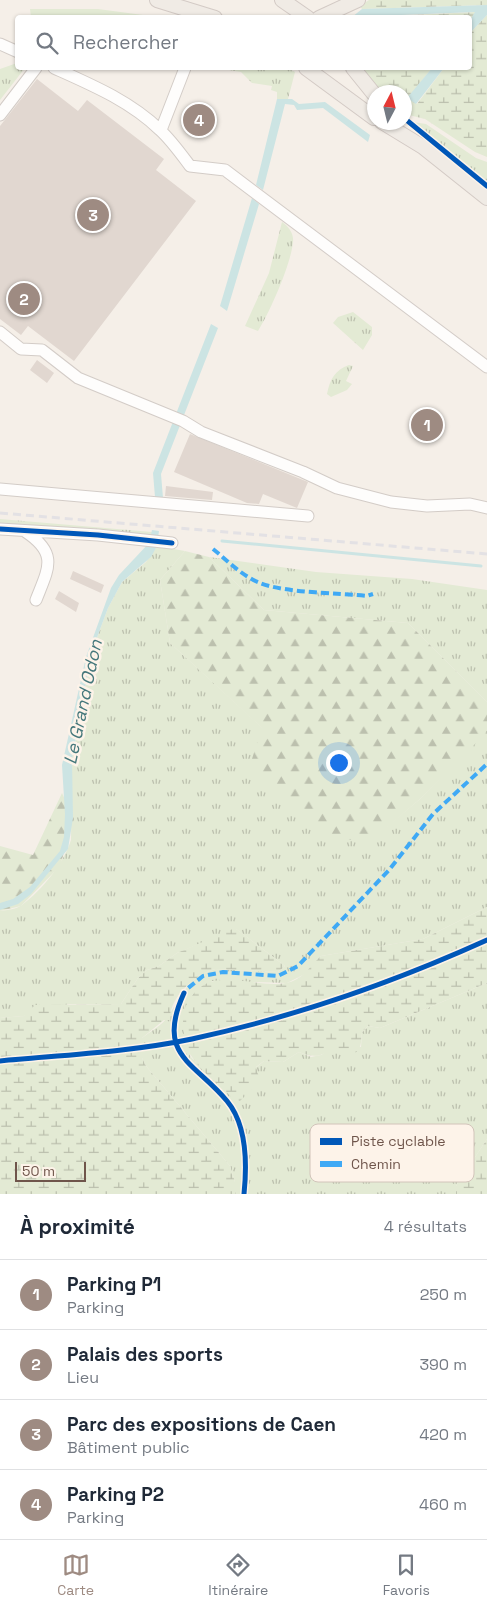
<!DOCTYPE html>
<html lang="fr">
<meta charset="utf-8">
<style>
:root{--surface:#fff;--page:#f6f6f7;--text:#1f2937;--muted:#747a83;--line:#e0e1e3;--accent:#9e8b82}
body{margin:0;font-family:"Space Grotesk",sans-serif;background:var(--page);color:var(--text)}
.compass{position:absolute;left:367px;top:85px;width:45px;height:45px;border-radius:50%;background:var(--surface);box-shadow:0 1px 4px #0004;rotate:7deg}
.scale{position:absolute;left:15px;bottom:12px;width:71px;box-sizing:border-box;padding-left:5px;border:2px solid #6f554b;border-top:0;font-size:14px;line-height:18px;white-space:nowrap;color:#6f554b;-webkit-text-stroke:4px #fdf3e9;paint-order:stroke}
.you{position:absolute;left:338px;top:762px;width:18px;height:18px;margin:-12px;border:4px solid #fff;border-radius:50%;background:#1a73e8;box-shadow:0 0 0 8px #1a73e833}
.badge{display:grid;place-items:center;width:32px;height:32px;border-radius:50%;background:var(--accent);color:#fff;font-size:16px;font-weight:700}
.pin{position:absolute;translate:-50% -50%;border:2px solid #fff;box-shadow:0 1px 5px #0006}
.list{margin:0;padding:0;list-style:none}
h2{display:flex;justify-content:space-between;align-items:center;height:65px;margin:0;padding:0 20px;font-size:21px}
h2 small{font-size:16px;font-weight:400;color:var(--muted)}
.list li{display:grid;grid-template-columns:32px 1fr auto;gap:15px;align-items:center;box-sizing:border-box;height:70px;padding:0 20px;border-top:1px solid var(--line)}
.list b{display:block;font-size:19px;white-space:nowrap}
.list p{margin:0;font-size:16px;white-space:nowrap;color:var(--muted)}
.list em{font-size:16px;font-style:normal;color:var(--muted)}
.icon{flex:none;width:28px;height:28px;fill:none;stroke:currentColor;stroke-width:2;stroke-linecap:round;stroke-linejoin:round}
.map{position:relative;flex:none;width:487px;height:1194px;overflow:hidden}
.search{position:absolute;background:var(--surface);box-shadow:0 1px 4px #0004;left:15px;right:15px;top:15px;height:55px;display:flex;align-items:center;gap:12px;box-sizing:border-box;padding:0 18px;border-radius:5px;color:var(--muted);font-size:19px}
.sheet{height:345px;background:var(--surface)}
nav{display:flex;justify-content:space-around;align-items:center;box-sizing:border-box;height:70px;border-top:1px solid var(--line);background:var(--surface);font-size:14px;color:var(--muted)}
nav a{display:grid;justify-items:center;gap:2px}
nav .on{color:var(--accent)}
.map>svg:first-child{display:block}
</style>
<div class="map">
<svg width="487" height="1194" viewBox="0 0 487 1194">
<defs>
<pattern id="grass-tufts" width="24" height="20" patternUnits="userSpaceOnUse" patternTransform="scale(1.25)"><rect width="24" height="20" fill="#e3ead4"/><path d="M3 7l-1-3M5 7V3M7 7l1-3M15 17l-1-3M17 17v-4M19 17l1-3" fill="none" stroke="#bcc0ae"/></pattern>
<pattern id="forest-firs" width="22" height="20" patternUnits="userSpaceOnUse" patternTransform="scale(1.25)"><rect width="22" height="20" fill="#e3ead4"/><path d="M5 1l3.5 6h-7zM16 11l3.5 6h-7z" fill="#bcc0ae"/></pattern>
<pattern id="wetland-marsh" width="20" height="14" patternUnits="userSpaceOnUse" patternTransform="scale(1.25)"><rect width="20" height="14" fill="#e3ead4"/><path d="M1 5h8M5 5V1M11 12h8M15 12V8" fill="none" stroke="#bcc0ae"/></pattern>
</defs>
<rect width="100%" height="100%" fill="#f5efe8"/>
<path fill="url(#grass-tufts)" d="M30,9h68l60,8h-127z
M17,63l1,5h7l-25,32v-31z
M217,68h70l8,4 -7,27h-11v-7l-6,-2 1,-4 -20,-3 -11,-11z
M413,122l13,2 50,34 11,4v22z
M282,222c6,4 12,11 11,20 -2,22 -23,70 -35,89l-13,-5 24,-53z
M353,312l19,15v8l-9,15 -30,-27 5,-6z
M349,365l4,1 -7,15 6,3 -5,6 -16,7 -4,-3c3,-15 8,-24 22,-29z
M0,519l152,13 -1,6 -151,-12z
M157,546l28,5 -25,29 10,63 208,191 42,-35 67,-69v177l-64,32 -102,17 -14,17 -20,10 -75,-2 -22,75 20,21 17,14 37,-30 19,1 16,-10 12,5 10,-2 16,-10 24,2 1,-15 6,-6 12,2 107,-45v156l-31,47v8h-221v-12l-5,-16 -84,-100 -4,-8v-20c9,-7 21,-13 27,-23 14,-21 18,-37 46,-46l63,3 7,-6 -49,-37 -59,24 -18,13 -12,4 -9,8 -17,26h-52l-45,12 -24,2v-107c7,-1 17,-2 22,-6 20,-15 42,-42 49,-65l1,-81 20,-108 16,-43 14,-26 24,-20z
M209,557l107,15 96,7 75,11v112l-79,-79 -144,-13z"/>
<path fill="url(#forest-firs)" d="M185,551l24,6 55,53 144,13 79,79v28l-3,5 -64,64 -42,36 -27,5 -19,-3 -82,-72 12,-37 -92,-85 -10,-63z
M62,793l12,26 -14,47 -39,40 -21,5v-65l33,9z"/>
<path fill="url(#wetland-marsh)" d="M369,0h118v5l-125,4 -2,-3z
M476,12l-6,8v-2h-121z
M487,15v142l-12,-5 -50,-33 -20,-5 -1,-22h-22l-20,-24h70l-24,30 9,6 27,-36h26v-35z
M487,907v76l-107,45 -12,-2 -6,6c-1,16 -2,26 -22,20l-3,-6c-15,10 -21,13 -38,6l-16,10 -19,-1 -8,6 4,14 -23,23c-13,-18 -33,-28 -45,-47 -8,-11 -9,-27 -9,-40 0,-8 5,-15 9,-21 21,-31 64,-7 94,-13 17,-3 23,-16 35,-27l102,-17z
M235,928l50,38 -7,6 -63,-3c-20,6 -46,28 -45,51h-6l-22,18v20l4,8 84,100 5,16v12h-235v-176l24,-2 11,-11 86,-1 17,-26 9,-8 12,-4 18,-13z
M487,1139v55h-31v-8z"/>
<path fill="#cce4e3" d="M487,5v10l-17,18v-13l5,-8 -123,5 10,-8z
M432,68h12l-28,36 -9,-6z
M277,99h15l7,5 26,-2 45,33 -2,7 -45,-34 -26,2 -3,-5 -9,-1 -22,86 -7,-5z
M252,198l7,6 -32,107 -7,-5z
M211,324l7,4 -57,146 2,24 -8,-1 -2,-24z
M152,530l7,1 -2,15 -6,11 -29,25 -14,26 -16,43 -20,108 1,59 -5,31 -37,45 -13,10 -18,6v-7l13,-4 17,-12 30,-36 4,-14 1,-23 -3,-49 24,-108 25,-69 8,-13 30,-32z"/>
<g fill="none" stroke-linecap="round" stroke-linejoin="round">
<path stroke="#cce4e3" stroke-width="3" d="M222,541l259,25"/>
</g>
<path fill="#e1d7d0" d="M37,79l41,32 9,-11 77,59 -8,11 40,31 -122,160 -46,-35 -7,9 -21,-16v-193z
M37,360l17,13 -7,10 -17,-13z
M190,434l118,48 -11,26 -34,-14 -4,10 -12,-1 -73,-31z
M166,486l47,6 -1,8 -47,-4z
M73,571l31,14 -3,8 -31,-14z
M59,591l20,12 -3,9 -21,-13z"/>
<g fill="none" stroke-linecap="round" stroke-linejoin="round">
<defs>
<path id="minor" d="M0,44l18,8
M54,68c38,17 76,33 106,62 11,10 21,24 30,36l35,4 262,197
M0,115l36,-47
M161,130l24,-62
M0,332l21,17 21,1 36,28 105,43 18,11 102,40 34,16 54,14 36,4 43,-2 17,4
M0,489l308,27
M0,529l98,6 74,8
M26,532c33,22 22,37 10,68"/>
<path id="major" d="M157,0l58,18
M282,0l26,18
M319,18l39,-18
M306,68l68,50
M353,68l21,26
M382,122l41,25 64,51"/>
</defs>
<use href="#minor" stroke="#d3ccc7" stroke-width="13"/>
<use href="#major" stroke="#d3cac5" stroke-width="16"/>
<use href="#minor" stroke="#fefdfc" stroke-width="11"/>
<use href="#major" stroke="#f0ebe5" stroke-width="14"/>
<path stroke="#e3e1e4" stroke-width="3" stroke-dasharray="8 5" stroke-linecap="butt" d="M0,513l487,41"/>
<path stroke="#3fa9f5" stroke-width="4" stroke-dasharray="8 4" stroke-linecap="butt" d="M213,549c15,12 29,27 47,34 25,10 79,10 107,13l6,-2
M182,998l5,-9 16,-13 20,-4 55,4 20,-10 91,-96 44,-56 54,-50"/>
<defs>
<path id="cycleway" d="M404,118l83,68
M0,529l98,6 74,8
M184,993c-29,63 11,69 43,108 20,24 20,64 17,93
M0,1061c64,-6 130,-9 192,-22 102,-22 200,-56 295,-99"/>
</defs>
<use href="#cycleway" stroke="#fdf3e9" stroke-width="8"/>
<use href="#cycleway" stroke="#0057b8" stroke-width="5"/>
</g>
<g text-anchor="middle" stroke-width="5" stroke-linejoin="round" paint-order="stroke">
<g font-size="18" font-style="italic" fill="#44777b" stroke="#fdf3e9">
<text transform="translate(83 702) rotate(-78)" y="6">Le Grand Odon</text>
</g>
</g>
<rect x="310" y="1124" width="164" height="58" rx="8" fill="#fdf3e9" stroke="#d2c4ba" stroke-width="1"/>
<rect x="320" y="1138" width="22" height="7" fill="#0057b8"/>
<rect x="320" y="1161" width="22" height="6" fill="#3fa9f5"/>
<g font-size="14" fill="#6f554b">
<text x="351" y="1146">Piste cyclable</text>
<text x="351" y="1169">Chemin</text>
</g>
</svg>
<svg class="compass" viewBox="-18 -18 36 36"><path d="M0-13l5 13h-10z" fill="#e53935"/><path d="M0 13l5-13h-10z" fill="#747a83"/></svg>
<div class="scale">50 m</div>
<div class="you"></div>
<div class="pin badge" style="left:427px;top:425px">1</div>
<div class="pin badge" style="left:24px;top:299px">2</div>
<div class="pin badge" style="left:93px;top:215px">3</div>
<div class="pin badge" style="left:199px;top:120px">4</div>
<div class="search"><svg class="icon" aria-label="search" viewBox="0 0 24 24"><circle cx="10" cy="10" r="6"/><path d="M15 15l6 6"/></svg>Rechercher</div>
</div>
<section class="sheet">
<h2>À proximité<small>4 résultats</small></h2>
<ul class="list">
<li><span class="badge">1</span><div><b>Parking P1</b><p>Parking</p></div><em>250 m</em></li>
<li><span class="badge">2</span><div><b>Palais des sports</b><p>Lieu</p></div><em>390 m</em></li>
<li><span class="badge">3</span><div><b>Parc des expositions de Caen</b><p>Bâtiment public</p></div><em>420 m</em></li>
<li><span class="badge">4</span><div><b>Parking P2</b><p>Parking</p></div><em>460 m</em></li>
</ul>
</section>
<nav>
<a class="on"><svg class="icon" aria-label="map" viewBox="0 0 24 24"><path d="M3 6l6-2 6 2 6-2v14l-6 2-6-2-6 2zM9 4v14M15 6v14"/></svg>Carte</a>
<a><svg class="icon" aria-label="directions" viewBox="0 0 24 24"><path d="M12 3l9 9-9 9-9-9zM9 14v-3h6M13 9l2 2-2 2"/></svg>Itinéraire</a>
<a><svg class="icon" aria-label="saved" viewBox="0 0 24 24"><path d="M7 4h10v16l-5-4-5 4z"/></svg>Favoris</a>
</nav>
